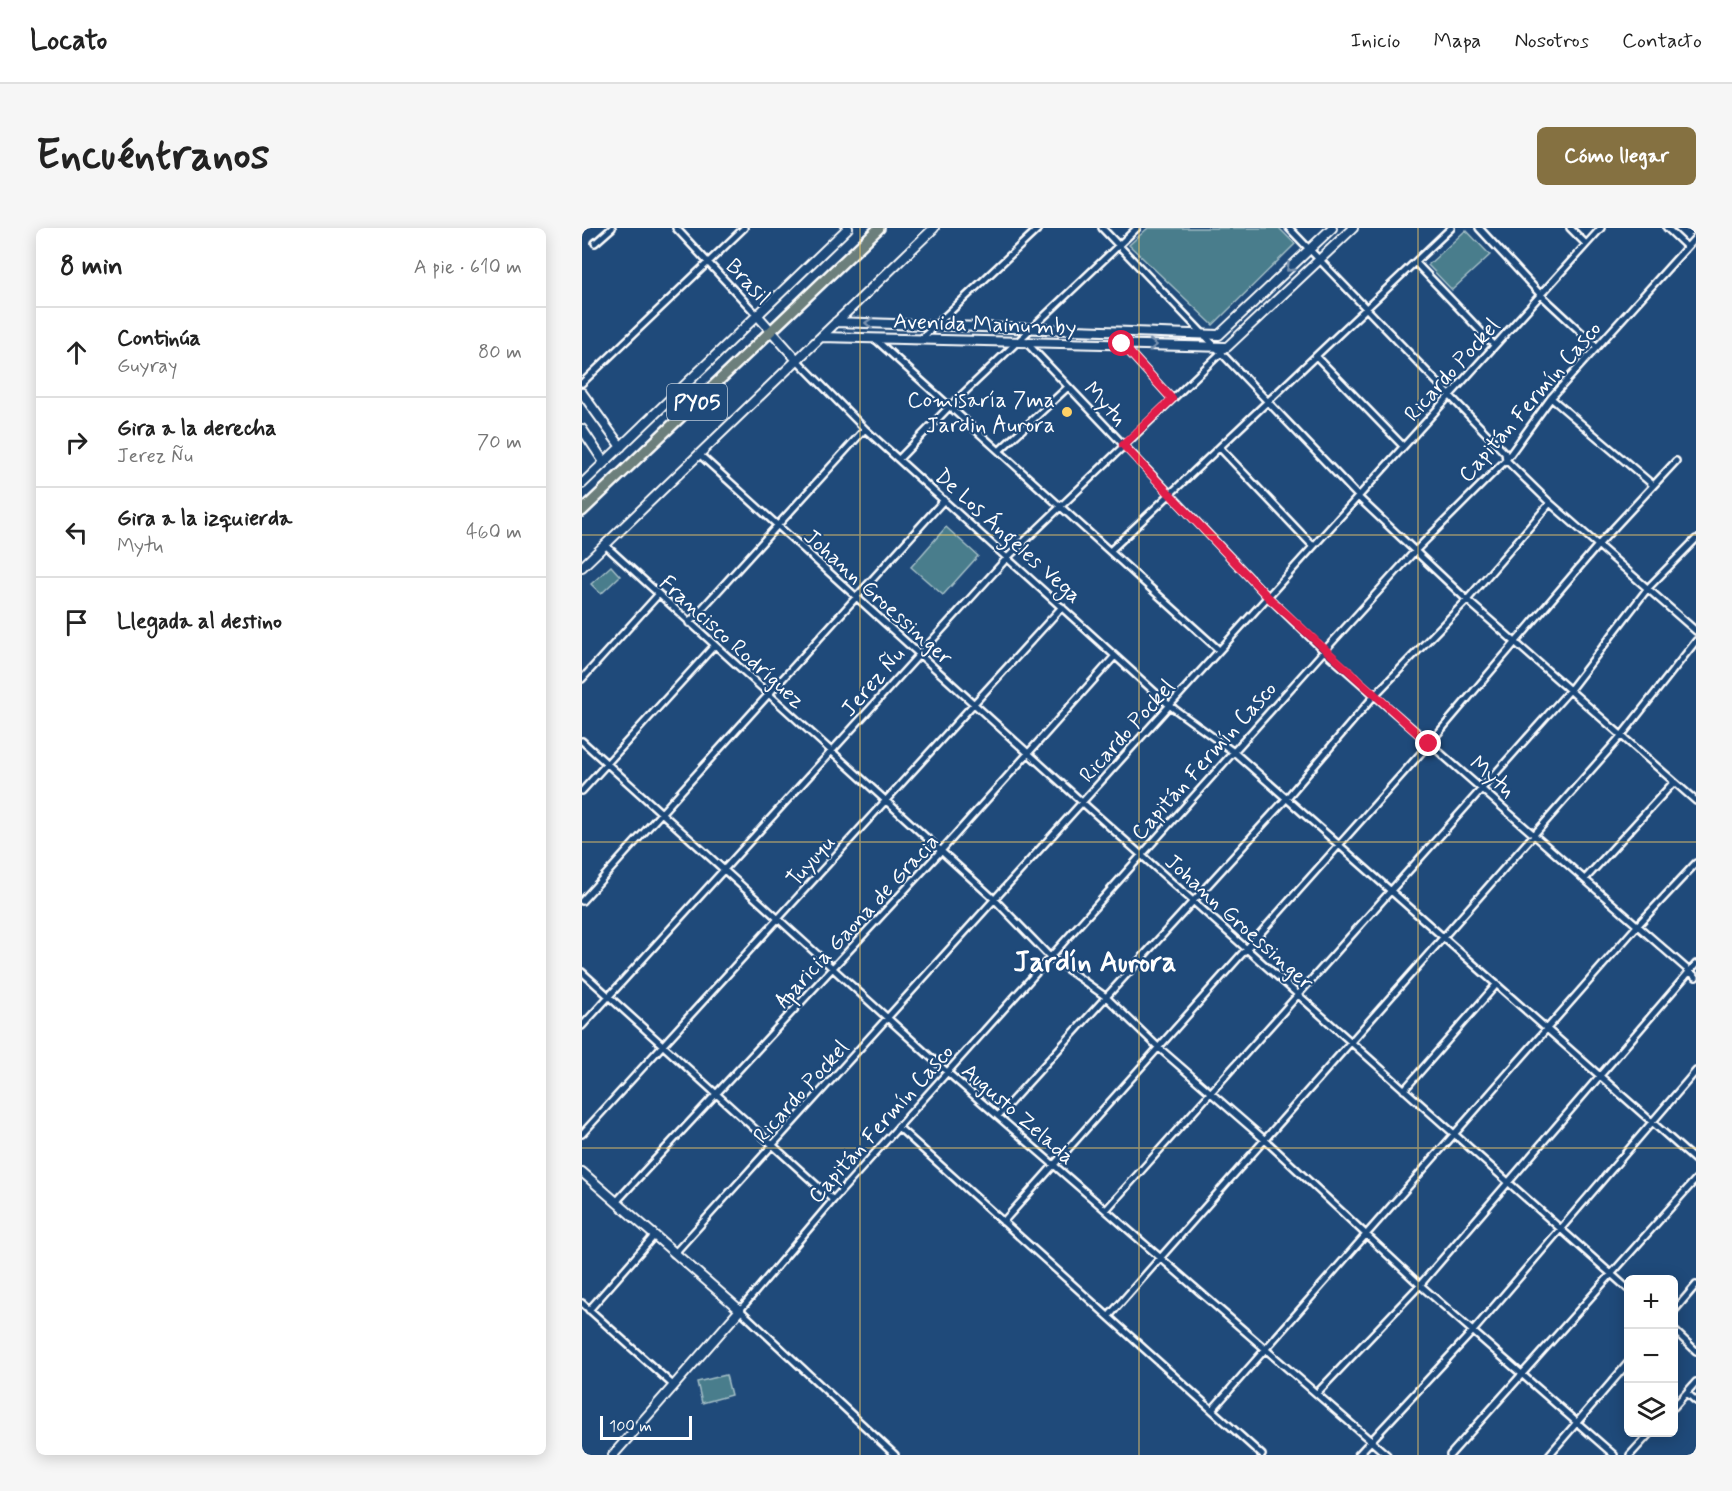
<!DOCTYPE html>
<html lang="es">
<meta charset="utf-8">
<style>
:root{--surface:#fff;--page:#f6f6f6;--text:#222;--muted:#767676;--line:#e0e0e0;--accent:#857141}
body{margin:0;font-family:Mynerve,sans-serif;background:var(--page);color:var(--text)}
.controls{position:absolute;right:18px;bottom:18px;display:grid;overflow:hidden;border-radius:9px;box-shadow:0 3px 15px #0003}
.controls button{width:54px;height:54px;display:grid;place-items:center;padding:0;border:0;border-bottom:2px solid var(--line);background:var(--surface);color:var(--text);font:30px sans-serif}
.scale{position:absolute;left:18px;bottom:15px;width:92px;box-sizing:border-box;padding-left:6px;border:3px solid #fff;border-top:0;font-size:16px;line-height:21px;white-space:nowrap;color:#fff;-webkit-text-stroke:4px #1f4a7a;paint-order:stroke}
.stop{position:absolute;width:18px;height:18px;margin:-14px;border:4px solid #e11d48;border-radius:50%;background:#fff}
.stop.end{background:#e11d48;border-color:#fff;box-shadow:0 2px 6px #0008}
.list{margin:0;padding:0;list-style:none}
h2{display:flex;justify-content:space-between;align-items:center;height:78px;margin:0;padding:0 24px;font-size:26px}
h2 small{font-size:20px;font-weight:400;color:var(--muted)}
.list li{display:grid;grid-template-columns:39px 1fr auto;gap:18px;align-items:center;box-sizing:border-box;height:90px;padding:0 24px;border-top:2px solid var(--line)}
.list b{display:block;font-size:22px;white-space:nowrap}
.list p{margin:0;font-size:20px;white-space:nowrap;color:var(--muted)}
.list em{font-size:20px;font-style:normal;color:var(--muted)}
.icon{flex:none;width:33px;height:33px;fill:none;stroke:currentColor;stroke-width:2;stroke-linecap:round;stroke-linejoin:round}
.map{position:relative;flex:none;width:1114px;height:1227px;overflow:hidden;border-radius:9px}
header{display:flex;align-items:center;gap:36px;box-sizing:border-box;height:84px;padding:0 30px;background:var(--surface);border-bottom:2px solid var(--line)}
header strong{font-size:28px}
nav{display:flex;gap:33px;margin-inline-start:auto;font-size:21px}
.intro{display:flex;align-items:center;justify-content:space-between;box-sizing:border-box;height:144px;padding:0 36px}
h1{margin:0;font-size:42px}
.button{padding:15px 27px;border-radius:9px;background:var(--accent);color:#fff;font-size:21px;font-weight:700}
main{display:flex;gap:36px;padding:0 36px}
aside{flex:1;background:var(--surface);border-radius:9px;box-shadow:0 3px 15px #0003}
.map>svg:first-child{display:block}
</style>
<header>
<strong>Locato</strong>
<nav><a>Inicio</a><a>Mapa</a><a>Nosotros</a><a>Contacto</a></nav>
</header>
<div class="intro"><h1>Encuéntranos</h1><a class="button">Cómo llegar</a></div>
<main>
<aside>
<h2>8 min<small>A pie · 610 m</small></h2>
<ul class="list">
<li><svg class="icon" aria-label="ahead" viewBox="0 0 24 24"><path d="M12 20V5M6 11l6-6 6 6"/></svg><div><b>Continúa</b><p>Guyray</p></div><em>80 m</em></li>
<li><svg class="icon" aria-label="right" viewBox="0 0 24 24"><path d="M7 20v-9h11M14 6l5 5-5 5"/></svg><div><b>Gira a la derecha</b><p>Jerez Ñu</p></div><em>70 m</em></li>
<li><svg class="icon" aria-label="left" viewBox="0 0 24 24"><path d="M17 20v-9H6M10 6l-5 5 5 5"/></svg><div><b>Gira a la izquierda</b><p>Mytu</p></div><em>460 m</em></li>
<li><svg class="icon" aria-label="arrive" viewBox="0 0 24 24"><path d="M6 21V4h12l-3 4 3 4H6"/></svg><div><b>Llegada al destino</b></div></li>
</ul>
</aside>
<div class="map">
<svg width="1114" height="1227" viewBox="0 0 1114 1227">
<rect width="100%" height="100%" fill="#1f4a7a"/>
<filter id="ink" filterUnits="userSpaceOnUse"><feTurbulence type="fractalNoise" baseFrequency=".0167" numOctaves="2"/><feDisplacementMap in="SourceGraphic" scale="12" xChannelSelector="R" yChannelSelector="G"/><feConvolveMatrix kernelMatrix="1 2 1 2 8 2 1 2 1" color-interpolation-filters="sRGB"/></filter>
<g filter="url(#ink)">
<path fill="#487d8c" stroke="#a4bec6" stroke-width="1.5" d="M566,0h131l16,16 -82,81 -84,-80z
M884,2l24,25 -38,35 -24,-25z
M364,299l32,29 -35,39 -32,-28z
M29,338l9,10 -19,18 -10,-10z
M144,1147l5,20 -29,8 -5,-21z"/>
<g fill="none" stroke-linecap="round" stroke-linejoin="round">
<defs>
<path id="street" d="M94,0l81,87
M520,0l256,268
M707,0l216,225 1,7 44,43 146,128
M897,0l61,66 57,53
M988,0l16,16
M1085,0l20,19
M13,15l17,-15
M834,35l78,82
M293,111l344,311
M339,111l118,-111
M443,113l243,256 56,54 372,326
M541,117l49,54
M735,129l86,89
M215,132l68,69 304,276 66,48 461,408
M0,155l162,-155
M969,170l102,87
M638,220l93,98
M417,223l69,-64
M117,226l384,349 545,486
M317,231l50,-52 188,-179
M776,269l109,103 229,201
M23,317l390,355 55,57 56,40 52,50 107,93 155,145 194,170
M528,323l341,-323
M107,395l176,-194
M0,451l76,-84
M0,513l365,331 440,383
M0,563l132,-145
M1003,651l89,-97
M0,673l362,-401
M0,744l251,228
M0,798l425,-468 220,-211
M822,862l92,-105
M416,888l288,-317 88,-103 93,-96 83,-97
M316,899l364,328
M0,906l480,-527
M34,974l324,-350 175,-196
M524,982l463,-519 79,-103 48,-49
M421,994l426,-478 170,-200 77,-83
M92,1026l927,-1026
M0,1075l92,83
M7,1082l65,-74
M1092,1083l22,-26
M527,1088l513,-581 74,-94
M1092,1102l22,21
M735,1165l103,-108 276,-321
M1105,1165l9,8
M1092,1179l22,-25
M630,1182l426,-485 58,-62
M313,1227l-155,-145 93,-110 491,-549 91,-100 91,-91 45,-62 145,-161
M776,1227l115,-124 223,-260
M868,1227l246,-276
M967,1227l79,-92
M1048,1227l21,-23"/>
<path id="secondary" d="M175,87l40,45
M254,94l383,13 113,-107
M239,109l406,10 126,-119
M0,165l39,54
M0,201l22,33
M0,256l266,-256
M0,339l352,-339
M0,944l158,138 -127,145"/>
<path id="highway" d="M0,283l297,-283"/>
</defs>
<use href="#street" stroke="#fff" stroke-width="10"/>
<use href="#secondary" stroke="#fff" stroke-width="12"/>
<use href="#highway" stroke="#fff" stroke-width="14"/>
<use href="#street" stroke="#1f4a7a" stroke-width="5"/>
<use href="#secondary" stroke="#1f4a7a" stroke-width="8"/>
<use href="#highway" stroke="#6c7f7c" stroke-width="9"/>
</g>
<defs><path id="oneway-chevron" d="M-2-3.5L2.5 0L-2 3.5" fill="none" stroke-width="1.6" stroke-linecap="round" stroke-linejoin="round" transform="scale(1.5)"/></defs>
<g stroke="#7992af">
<use href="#oneway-chevron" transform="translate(708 40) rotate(137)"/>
<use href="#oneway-chevron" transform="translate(287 95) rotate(-178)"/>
<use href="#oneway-chevron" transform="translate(571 117) rotate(1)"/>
</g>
</g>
<g fill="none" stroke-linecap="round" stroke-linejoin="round" filter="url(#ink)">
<path stroke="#e11d48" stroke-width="8" d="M540,116l50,55 -49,46 145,152 161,147"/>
</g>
<path fill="none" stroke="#ffd166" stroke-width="1.5" stroke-opacity="0.55" d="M278,0v1227M557,0v1227M836,0v1227M0,307h1114M0,614h1114M0,920h1114"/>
<circle fill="#ffd166" stroke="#1f4a7a" stroke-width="2" cx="485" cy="184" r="6"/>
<g text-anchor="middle" stroke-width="4.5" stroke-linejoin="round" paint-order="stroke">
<rect fill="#1f4a7a" stroke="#bcc9d7" stroke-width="1.5" x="85" y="156" width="60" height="36" rx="4.5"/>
<g font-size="21" font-weight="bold" fill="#fff">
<text x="115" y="181">PY05</text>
</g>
<g font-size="22" fill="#fff" stroke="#1f4a7a">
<text transform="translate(167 53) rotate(47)" y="8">Brasil</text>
<text transform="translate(403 95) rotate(2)" y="8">Avenida Mainumby</text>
<text transform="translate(869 141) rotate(-48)" y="8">Ricardo Pockel</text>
<text transform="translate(947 173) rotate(-49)" y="8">Capitán Fermín Casco</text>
<text transform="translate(524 175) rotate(47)" y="8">Mytu</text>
<text transform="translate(427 307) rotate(42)" y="8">De Los Ángeles Vega</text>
<text transform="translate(297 368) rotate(42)" y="8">Johann Groessinger</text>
<text transform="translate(151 413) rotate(42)" y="8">Francisco Rodríguez</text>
<text transform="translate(290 453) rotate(-49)" y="8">Jerez Ñu</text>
<text transform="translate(544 502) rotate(-48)" y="8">Ricardo Pockel</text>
<text transform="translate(621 532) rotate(-48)" y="8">Capitán Fermín Casco</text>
<text transform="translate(911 548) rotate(41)" y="8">Mytu</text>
<text transform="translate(228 632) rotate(-48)" y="8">Tuyuyu</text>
<text transform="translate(274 692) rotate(-47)" y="8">Aparicia Gaona de Gracia</text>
<text transform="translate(658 693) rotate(42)" y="8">Johann Groessinger</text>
<text transform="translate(218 863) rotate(-48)" y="8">Ricardo Pockel</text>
<text transform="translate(437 885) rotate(41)" y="8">Augusto Zelada</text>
<text transform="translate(298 895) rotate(-48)" y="8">Capitán Fermín Casco</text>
</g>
<g font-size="22" fill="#fff" stroke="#1f4a7a" text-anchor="end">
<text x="473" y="179">Comisaría 7ma<tspan x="473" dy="25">Jardin Aurora</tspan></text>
</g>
<g font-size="28" font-weight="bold" fill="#fff" stroke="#1f4a7a">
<text x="513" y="743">Jardín Aurora</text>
</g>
</g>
</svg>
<div class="controls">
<button>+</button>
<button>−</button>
<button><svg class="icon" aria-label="layers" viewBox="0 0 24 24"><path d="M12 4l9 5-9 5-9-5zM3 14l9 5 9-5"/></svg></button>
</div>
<div class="scale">100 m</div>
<div class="stop" style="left:540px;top:116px"></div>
<div class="stop end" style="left:847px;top:516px"></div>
</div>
</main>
